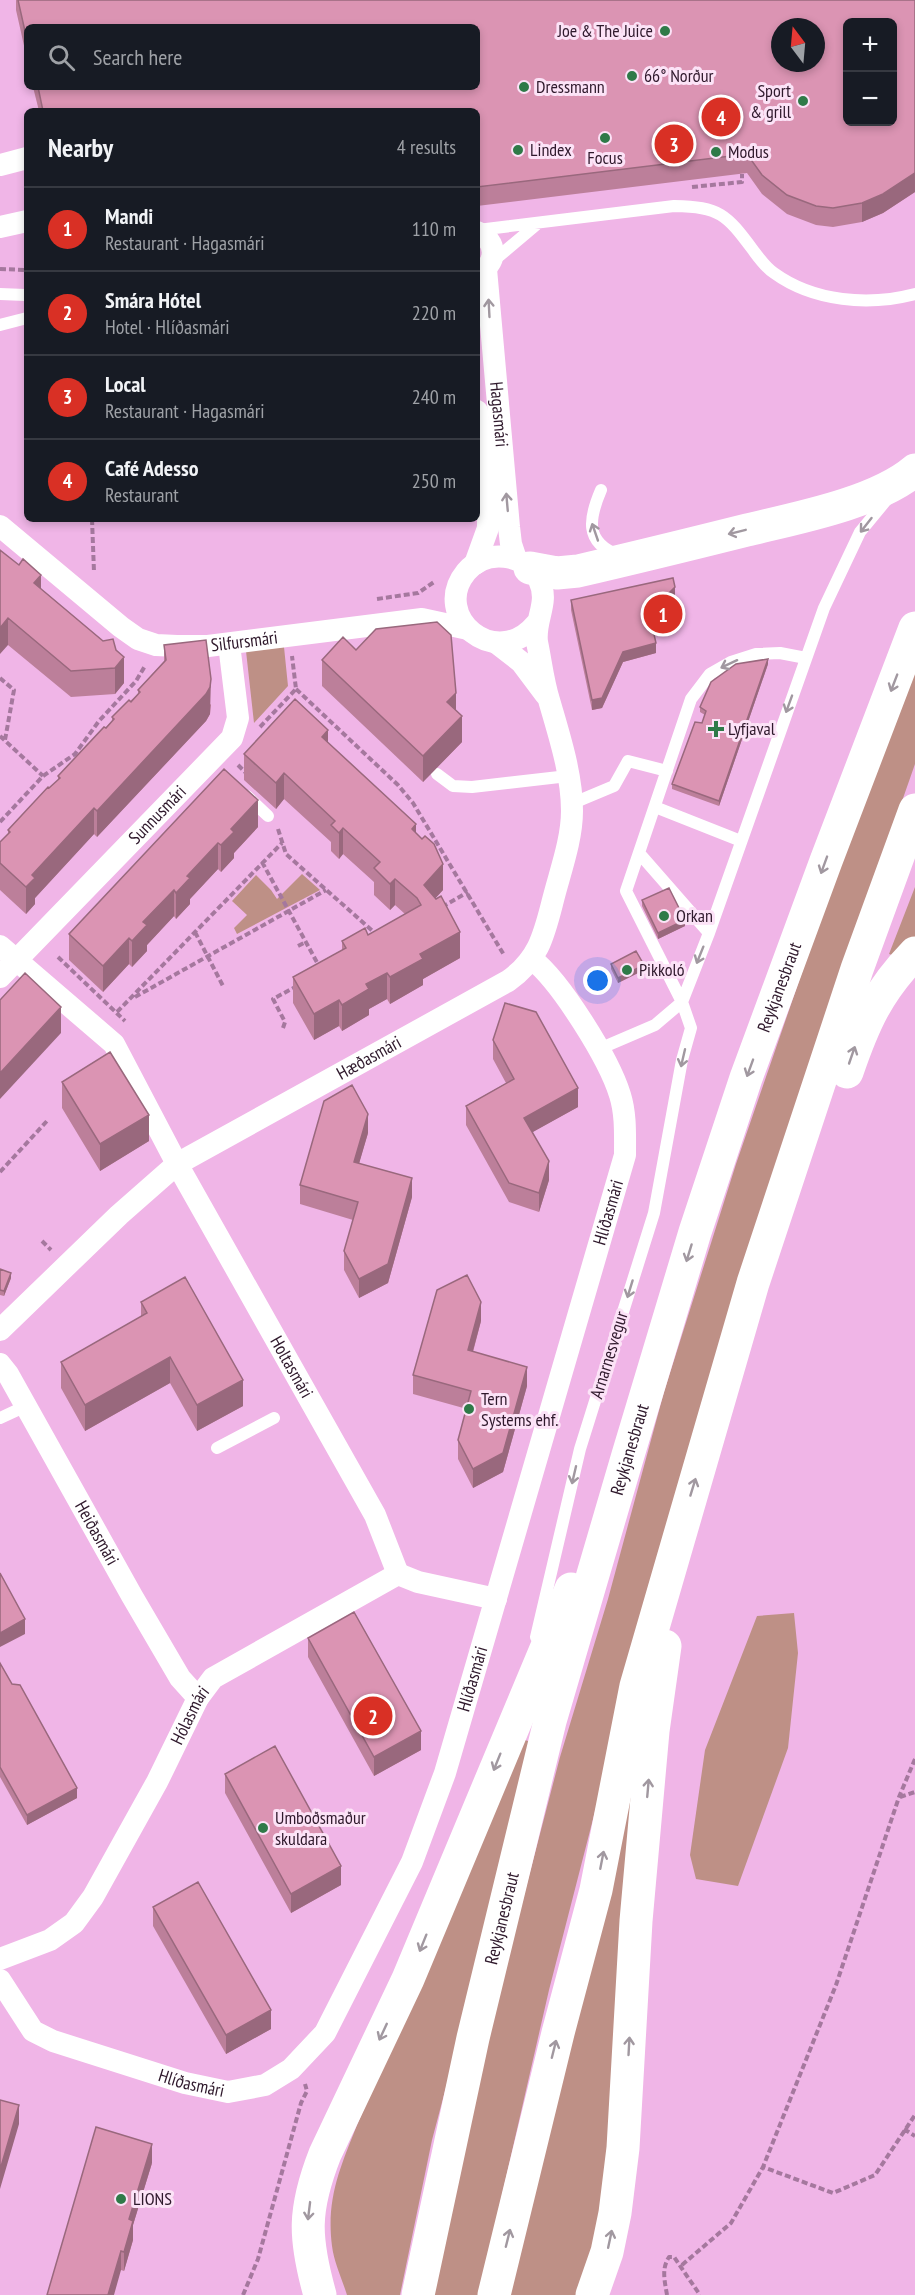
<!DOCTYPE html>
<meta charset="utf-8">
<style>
:root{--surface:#171b24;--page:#20242c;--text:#f1f3f6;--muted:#9ea1a6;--line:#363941;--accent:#d93025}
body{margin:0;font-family:"PT Sans Narrow",sans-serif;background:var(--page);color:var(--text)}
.controls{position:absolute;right:18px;top:18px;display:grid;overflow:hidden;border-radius:9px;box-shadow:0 3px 9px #0003}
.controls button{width:54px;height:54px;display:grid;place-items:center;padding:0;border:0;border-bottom:2px solid var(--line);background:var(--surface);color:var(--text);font:30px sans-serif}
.compass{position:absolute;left:771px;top:18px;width:54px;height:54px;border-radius:50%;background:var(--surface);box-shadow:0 3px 9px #0003;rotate:344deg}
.you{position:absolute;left:598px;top:981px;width:21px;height:21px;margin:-15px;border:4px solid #fff;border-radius:50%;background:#1a73e8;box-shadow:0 0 0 9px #1a73e833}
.badge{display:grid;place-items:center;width:39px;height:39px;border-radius:50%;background:var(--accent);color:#fff;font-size:20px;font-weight:700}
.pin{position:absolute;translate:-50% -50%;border:3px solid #fff;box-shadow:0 2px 6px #0006}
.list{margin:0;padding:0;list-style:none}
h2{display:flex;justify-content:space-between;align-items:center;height:78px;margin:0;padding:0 24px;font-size:26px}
h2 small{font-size:20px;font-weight:400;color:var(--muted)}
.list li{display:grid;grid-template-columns:39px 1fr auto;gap:18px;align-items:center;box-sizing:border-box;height:84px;padding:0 24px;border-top:2px solid var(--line)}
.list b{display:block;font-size:22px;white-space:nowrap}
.list p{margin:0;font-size:20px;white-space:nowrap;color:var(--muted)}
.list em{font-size:20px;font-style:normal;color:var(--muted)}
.icon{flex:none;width:33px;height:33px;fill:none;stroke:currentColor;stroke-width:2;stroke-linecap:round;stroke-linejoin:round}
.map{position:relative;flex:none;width:915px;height:2295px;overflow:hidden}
.search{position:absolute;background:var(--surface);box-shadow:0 3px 9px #0003;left:24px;top:24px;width:456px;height:66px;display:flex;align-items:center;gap:15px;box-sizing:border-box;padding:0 21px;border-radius:9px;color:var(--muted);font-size:22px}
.panel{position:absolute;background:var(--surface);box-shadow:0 3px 9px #0003;left:24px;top:108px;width:456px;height:414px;border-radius:9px}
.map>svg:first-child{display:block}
</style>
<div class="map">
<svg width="915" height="2295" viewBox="0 0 915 2295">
<rect width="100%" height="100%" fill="#f0b5e7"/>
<path fill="#be9086" d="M284,647l4,39 -34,37 -8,-72z
M915,655v109l-114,326 -175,601 -77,299 -70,305h-46l58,-273 69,-265 48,-158 56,-207 72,-228 144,-418z
M302,874l18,16 -83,44 -3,-6 13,-13 -15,-14 24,-26 15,15 6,9z
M915,887v52l-20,17 -6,-2z
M794,1613l4,40 -10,95 -50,138 -42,-7 -6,-24 15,-105 52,-134z
M643,1739l-36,452 -28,104h-79z
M525,1740l9,3 -33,137 -69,260 -32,155h-53c-5,-16 -13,-33 -15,-49 -6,-47 8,-78 25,-121z"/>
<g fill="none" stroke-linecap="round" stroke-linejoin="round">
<path stroke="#a5789e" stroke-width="4" stroke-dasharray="6 3" stroke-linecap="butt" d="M692,187l50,-5v-8
M0,269l27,1
M92,519l2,53
M377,599l41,-6 16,-11
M0,678l14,12 -9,50
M296,689l102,96 15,18 91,152
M260,727l36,-38 -4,-33
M0,736l43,40
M238,765l10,10
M0,822l43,-46 32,-22 24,-33 37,-40 9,-15
M278,829l8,25 91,81
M262,862l57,104
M442,907l26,-15
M195,932l28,54
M298,946l8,-4
M58,957l67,64
M135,997l191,-107
M117,1012l165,-169
M283,1028l2,-6 -12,-23 24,-13
M0,1172l47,-51
M42,1241l9,9
M915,1759l-16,38 -63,188 -73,182 70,26 42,-18 40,-60
M900,1797l15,-5
M904,2129l11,7
M682,2265l49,-42 32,-56
M243,2295l15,-36 43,-156 6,-12 -2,-7
M667,2295c-2,-13 -6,-26 2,-38h5l26,38"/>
<path stroke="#fff" stroke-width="12" d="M478,230l196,-24c46,1 52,8 79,44 6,8 13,18 21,23 40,29 95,33 141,21
M492,262l44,-37
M0,294l25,1
M0,325l27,-7
M601,490c-12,28 -17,52 17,65
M437,774l16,12 19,1 96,-11
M247,796l21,20
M571,804l43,-18 14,-25 39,10
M655,807l86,34
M639,853l70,80
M599,1049l56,-24 27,-23 27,-69 115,-325 36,-76 28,-34
M0,1418l26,-12
M217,1448l57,-30
M536,1637l44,-188 74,-236 28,-153 9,-32 -9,-26 -56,-111 65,-192 19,-25 21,-12 25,-8 24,-1 26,5"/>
<g stroke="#fff" stroke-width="22">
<path d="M0,165l27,-7"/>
<path d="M0,227l27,-6"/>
<path d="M477,232c21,8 21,33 0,41"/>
<path id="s1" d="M486,269l23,258 2,17 5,15"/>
<path id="s2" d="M0,526l121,101 17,12 18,6 21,1h31l214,-27 46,10"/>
<path d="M475,564l13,-36v-19l-11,-98"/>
<path d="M498,644l23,18 24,32"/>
<path id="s3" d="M0,946l114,98 63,120 198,351 23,59"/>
<path id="s4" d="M0,977l232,-239 6,-20 -9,-74"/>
<path id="s5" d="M0,1330l119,-115 58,-51 331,-183c31,-22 36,-46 45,-81 7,-28 19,-60 19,-89 0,-37 -13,-76 -23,-111 -6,-19 -8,-39 -12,-58 -3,-23 13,-39 2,-62 -14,-27 -53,-32 -73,-8 -36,44 30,100 70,52"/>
<path id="s6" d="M0,1364l8,10 124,222 48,82 18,20"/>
<path id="s7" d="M0,1959l50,-19 24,-17 19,-26 64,-115 41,-84 15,-20 185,-104 20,8 78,17"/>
<path id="s8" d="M0,1980l33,51 20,10 132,42 43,9 37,-7 26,-16 34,-36 87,-171 33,-89 180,-618c0,-20 1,-41 -5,-60 -11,-36 -59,-113 -88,-136"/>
</g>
<g stroke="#fff" stroke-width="33">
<path d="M530,568l27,5 21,-2c56,-13 113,-27 169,-41 50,-12 129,-27 168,-60"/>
<path d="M847,1072c17,-50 31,-81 68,-119"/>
<path d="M320,2295c-16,-57 -17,-85 5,-141l83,-175 163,-390"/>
<path id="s9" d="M418,2295l55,-257 77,-317 78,-266 67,-223 51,-154 80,-217 89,-233"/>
<path d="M494,2295l64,-262 38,-143 40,-204 117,-403 104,-314 58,-159"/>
<path d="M592,2295l15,-43 8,-39 8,-65 13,-227 17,-190 12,-85"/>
</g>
</g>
<path fill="#bc7f9a" d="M16,0h899v192l-32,21 -21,9 -29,5 -17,-2 -29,-11 -25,-20 -15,-21 -270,33v-95h-438l-6,-24h444l-450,-60v32l-11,-49z
M0,550l41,39 62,52 21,42 -9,11 -44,3 -63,-52z
M675,597l-24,24 5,32 -33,9 -21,46 -10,2 -21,-100v-10z
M164,645l47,60 -1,9 -4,7 -109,116 -3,-3 -59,64v6l-9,10 -26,-24v-48l8,-8v-4l50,-50v-4l54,-55v-4l26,-23v-4l26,-29z
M356,650l100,61 6,31 -39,40 -101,-96v-26z
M768,664l-49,142 -47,-17v-5l30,-61 3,-8 -5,-3v-5z
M328,743l88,90 27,57 -8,8 25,60 -37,21v6l-33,19 -3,-5 -18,10v6l-27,16 -3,-5 -25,14 -21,-37v-26l49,-27v-9l26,-6 37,-21 -10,-9 -5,5 -16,-15v-13l-31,-28 -4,5 -8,-8v-9l-47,-43 -8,10 -32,-29v-26z
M224,769l34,58 -24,26v5l-13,14 -3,-3 -28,30v5l-14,15 -2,-3 -27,29v6l-15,16 -3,-3 -26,28 -34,-32v-26z
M642,900l43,26 -27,13 -16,-33z
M611,964l33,6 -26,13 -7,-14z
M493,1040l85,67 -46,25 17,48 -10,32 -30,-10 -43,-77v-19l40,-23 -13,-24z
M62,1082l87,59 -49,30 -38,-63z
M368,1133l-9,30 53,34 -24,86 -29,15 -15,-28v-19l9,-31 -53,-16v-19z
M0,1269l11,9 -7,18 -4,-1z
M141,1302l102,104 -46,25 -27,-48 -85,48 -24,-43v-26l80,-45z
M481,1321l-8,31 54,34 -24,86 -30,16 -15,-29v-19l9,-31 -54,-15v-19z
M308,1638l113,112 -47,26 -66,-119z
M0,1663l77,135 -50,27 -27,-48z
M225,1774l116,111 -50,28 -66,-120z
M153,1907l118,122 -45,25 -73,-128z
M152,2163l-19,62v15l-9,31 -3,-1 -74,25z"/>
<path fill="#99687d" d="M915,173v19l-32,21 -21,9v-19z
M41,575v26l-7,-18z
M675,587v10l-26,26v-10z
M8,618v27l-8,9v-26z
M656,643v10l-33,9 -21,46 -10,2v-10l31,-48z
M124,657v26l-9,11v-26z
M768,659v5l-49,142v-5z
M211,679l-1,35 -4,7 -109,116v-26z
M456,693v26l-9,-17z
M462,716v26l-39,40v-26z
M328,730v26l-6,-19z
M284,773v26l-8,10v-26z
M258,800v27l-24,26v5l-13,14v-27l10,-16z
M94,808v26l-59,64v6l-9,10v-27l6,-12z
M416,824v26l-4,-21z
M343,828v26l-4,5v-26z
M218,843v26l-28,30v5l-14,15v-26l11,-17z
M443,864v26l-19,21v-26z
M395,879v26l-5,5v-26z
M174,890v26l-27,29v6l-15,16v-26l11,-19z
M685,920v6l-27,13v-6z
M460,932v26l-37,21v6l-33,19v-27l30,-23z
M129,938v26l-26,28v-26z
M644,965v5l-26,13v-5z
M387,973v26l-18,10v6l-27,16v-26l24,-21z
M339,1000v26l-25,14v-26z
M61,1007v26l-61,66v-26z
M578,1088v19l-54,30v-19z
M368,1114v19l-14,48v-19z
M149,1115v26l-49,30v-27z
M549,1161v19l-10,32v-19z
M412,1178v19l-24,86 -29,15v-19z
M11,1273v5l-7,18v-5z
M481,1302v19l-13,48v-19z
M170,1357v26l-85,48v-26z
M527,1367v19l-24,86 -30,16v-19z
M243,1380v26l-46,25v-26z
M25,1619v15l-25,13v-14z
M421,1731v19l-47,26v-19z
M77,1788v10l-50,27v-10z
M341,1866v19l-50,28v-19z
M271,2010v19l-45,25v-19z
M19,2105v19l-19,65v-19z
M152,2144v19l-19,62v15l-9,31v-19l5,-33z
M121,2251v19l-7,25h-6z"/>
<path fill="#db94b3" stroke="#99687d" stroke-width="1.5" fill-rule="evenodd" d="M18,0h897v173l-32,21 -21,9 -29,5 -17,-2 -29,-11 -25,-20 -15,-21 -270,33v-76h-434l-5,-24h439v-60h-450v13zM848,22h44v100h-44zM780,27h36v36h-36z
M0,550l19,15 4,-6 18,16 -7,8 69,58 10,-2 3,11 8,7 -9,11 -44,3 -63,-53 -8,10z
M673,578l2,9 -26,26 7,30 -33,9 -21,46 -10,2 -21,-100z
M437,622l14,13 5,58 -9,9 15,14 -39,40 -101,-96 21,-23 13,13 20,-21z
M206,640l5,39 -1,8 -4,7 -109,117 -3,-3 -62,67 3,3 -9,9 -26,-24v-21l10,-10 -2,-2 40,-43 1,1 11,-10 -2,-2 46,-49 2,1 8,-9 -2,-2 17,-17 2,2 9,-10 -2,-2 28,-30 -2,-15z
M768,659l-49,142 -47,-17 23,-62 7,1 4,-12 -6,-4 11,-25 25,-18z
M295,699l33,31 -6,7 94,87 -4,5 10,10 3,-3 9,8 9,20 -19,21 12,14 5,-3 19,36 -40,22 3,5 -33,18 -3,-4 -21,11 3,5 -27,16 -3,-5 -25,14 -21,-37 53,-29 -4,-7 23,-13 3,7 53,-30 -4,-7 -22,-19 -5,5 -16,-16 6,-6 -37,-34 -4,5 -8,-8 4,-4 -51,-48 -8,10 -32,-29z
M224,769l34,31 -27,29 3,3 -13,13 -3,-2 -31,33 3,2 -14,15 -2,-3 -31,32 4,3 -15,16 -3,-3 -26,28 -34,-32z
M669,888l16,32 -27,13 -16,-33z
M636,951l8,14 -26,13 -7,-14z
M25,973l36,34 -61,66v-73z
M505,1003l31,9 42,76 -54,30 25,43 -10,32 -30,-10 -43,-77 48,-27 -21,-39z
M110,1052l39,63 -49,29 -38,-62z
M352,1085l16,29 -14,48 58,16 -24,86 -29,15 -15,-28 14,-49 -58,-17 24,-84z
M0,1269l11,4 -7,18 -4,-1z
M467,1275l14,27 -13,48 59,17 -24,86 -30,16 -15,-29 13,-49 -58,-16 24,-85z
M185,1277l58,103 -46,25 -27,-48 -85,48 -24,-43 86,-49 -6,-11z
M0,1573l25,46 -25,14z
M354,1612l67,119 -47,26 -66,-119z
M0,1663l12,21 8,1 57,103 -50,27 -27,-48z
M275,1746l66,120 -50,28 -66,-120z
M198,1882l73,128 -45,25 -73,-128z
M0,2100l19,5 -19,65z
M96,2127l56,17 -23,75 4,2 -9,31 -3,-1 -13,44h-61z"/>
<defs><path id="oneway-shaft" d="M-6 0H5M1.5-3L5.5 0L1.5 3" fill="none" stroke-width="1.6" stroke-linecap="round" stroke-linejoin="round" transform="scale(1.5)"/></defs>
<g stroke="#a198a0">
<use href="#oneway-shaft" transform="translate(489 308) rotate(-93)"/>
<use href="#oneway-shaft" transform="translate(507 502) rotate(-95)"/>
<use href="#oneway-shaft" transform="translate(866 525) rotate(128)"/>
<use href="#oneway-shaft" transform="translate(595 532) rotate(-109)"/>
<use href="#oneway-shaft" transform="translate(737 532) rotate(166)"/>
<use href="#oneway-shaft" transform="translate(729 664) rotate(155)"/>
<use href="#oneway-shaft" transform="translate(894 683) rotate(111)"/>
<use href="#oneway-shaft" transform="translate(789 704) rotate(110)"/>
<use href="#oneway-shaft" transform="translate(824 865) rotate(110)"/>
<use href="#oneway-shaft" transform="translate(700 955) rotate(112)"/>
<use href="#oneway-shaft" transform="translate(852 1055) rotate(-71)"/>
<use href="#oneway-shaft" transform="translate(683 1058) rotate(103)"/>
<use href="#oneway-shaft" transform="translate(750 1068) rotate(110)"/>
<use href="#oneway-shaft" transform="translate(689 1253) rotate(107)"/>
<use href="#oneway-shaft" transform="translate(630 1289) rotate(107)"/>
<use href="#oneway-shaft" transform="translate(574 1475) rotate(103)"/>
<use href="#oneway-shaft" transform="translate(693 1487) rotate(-73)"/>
<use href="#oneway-shaft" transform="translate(497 1762) rotate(112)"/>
<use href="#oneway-shaft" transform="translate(648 1788) rotate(-85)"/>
<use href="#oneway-shaft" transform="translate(602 1860) rotate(-79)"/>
<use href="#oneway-shaft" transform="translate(423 1943) rotate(112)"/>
<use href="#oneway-shaft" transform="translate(383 2032) rotate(115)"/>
<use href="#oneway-shaft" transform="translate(629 2046) rotate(-87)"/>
<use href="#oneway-shaft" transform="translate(554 2049) rotate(-76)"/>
<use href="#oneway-shaft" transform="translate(309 2211) rotate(97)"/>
<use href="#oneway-shaft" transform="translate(508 2238) rotate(-76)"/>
<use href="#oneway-shaft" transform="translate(610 2239) rotate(-78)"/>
</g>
<g fill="#2f7a48" stroke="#fce3f7" stroke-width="2">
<circle cx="665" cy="31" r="6"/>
<circle cx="632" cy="76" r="6"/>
<circle cx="524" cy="87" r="6"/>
<circle cx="803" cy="101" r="6"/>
<circle cx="605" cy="138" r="6"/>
<circle cx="518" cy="150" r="6"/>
<circle cx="716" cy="152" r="6"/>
<path d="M713 720h6v6h6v6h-6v6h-6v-6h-6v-6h6z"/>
<circle cx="664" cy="916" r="6"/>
<circle cx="627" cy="970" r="6"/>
<circle cx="469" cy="1409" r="6"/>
<circle cx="263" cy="1828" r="6"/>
<circle cx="121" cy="2199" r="6"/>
</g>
<g text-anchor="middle" stroke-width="6" stroke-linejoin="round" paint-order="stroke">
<g font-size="18" fill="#2f192c" stroke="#fce3f7" text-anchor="start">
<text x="653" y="37" text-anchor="end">Joe &amp; The Juice</text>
<text x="644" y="82">66° Norður</text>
<text x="536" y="93">Dressmann</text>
<text x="791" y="97" text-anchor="end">Sport<tspan x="791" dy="21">&amp; grill</tspan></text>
<text x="530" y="156">Lindex</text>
<text x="728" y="158">Modus</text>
<text x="605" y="164" text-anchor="middle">Focus</text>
<text x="728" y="735">Lyfjaval</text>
<text x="676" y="922">Orkan</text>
<text x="639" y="976">Pikkoló</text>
<text x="481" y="1405">Tern<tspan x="481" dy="21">Systems ehf.</tspan></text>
<text x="275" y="1824">Umboðsmaður<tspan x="275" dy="21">skuldara</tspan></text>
<text x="133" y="2205">LIONS</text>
</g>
<g font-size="18" fill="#2f192c" stroke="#fce3f7">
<text dy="6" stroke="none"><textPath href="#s1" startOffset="146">Hagasmári</textPath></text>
<text dy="6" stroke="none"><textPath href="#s2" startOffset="286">Silfursmári</textPath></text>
<text dy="6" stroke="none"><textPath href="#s4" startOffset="226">Sunnusmári</textPath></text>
<text dy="6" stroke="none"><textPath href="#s9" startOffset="1358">Reykjanesbraut</textPath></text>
<text dy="6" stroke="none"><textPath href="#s5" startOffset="462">Hæðasmári</textPath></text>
<text dy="6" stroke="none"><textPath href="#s8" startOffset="1254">Hlíðasmári</textPath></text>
<text transform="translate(609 1355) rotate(-73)" y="6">Arnarnesvegur</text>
<text dy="6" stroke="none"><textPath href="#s3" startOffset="519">Holtasmári</textPath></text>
<text dy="6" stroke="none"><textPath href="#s9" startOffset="872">Reykjanesbraut</textPath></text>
<text dy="6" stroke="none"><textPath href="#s6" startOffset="195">Heiðasmári</textPath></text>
<text dy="6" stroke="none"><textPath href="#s8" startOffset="768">Hlíðasmári</textPath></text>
<text dy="6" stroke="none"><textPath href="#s7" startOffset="321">Hólasmári</textPath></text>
<text dy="6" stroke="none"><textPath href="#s9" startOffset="386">Reykjanesbraut</textPath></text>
<text dy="6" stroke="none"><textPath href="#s8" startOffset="228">Hlíðasmári</textPath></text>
</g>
</g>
</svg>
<div class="controls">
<button>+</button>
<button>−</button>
</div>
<svg class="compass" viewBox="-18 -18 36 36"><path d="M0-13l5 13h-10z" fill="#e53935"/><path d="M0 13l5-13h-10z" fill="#9ea1a6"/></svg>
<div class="you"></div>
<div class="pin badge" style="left:663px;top:614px">1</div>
<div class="pin badge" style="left:373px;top:1716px">2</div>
<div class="pin badge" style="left:674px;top:144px">3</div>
<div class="pin badge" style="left:721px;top:117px">4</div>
<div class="search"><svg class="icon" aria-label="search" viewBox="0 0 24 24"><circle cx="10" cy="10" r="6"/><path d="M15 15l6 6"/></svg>Search here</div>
<section class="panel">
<h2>Nearby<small>4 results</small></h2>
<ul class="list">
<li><span class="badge">1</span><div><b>Mandi</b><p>Restaurant · Hagasmári</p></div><em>110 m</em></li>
<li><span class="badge">2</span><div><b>Smára Hótel</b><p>Hotel · Hlíðasmári</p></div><em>220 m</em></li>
<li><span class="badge">3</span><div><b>Local</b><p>Restaurant · Hagasmári</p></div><em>240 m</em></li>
<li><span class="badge">4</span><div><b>Café Adesso</b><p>Restaurant</p></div><em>250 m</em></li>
</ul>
</section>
</div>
